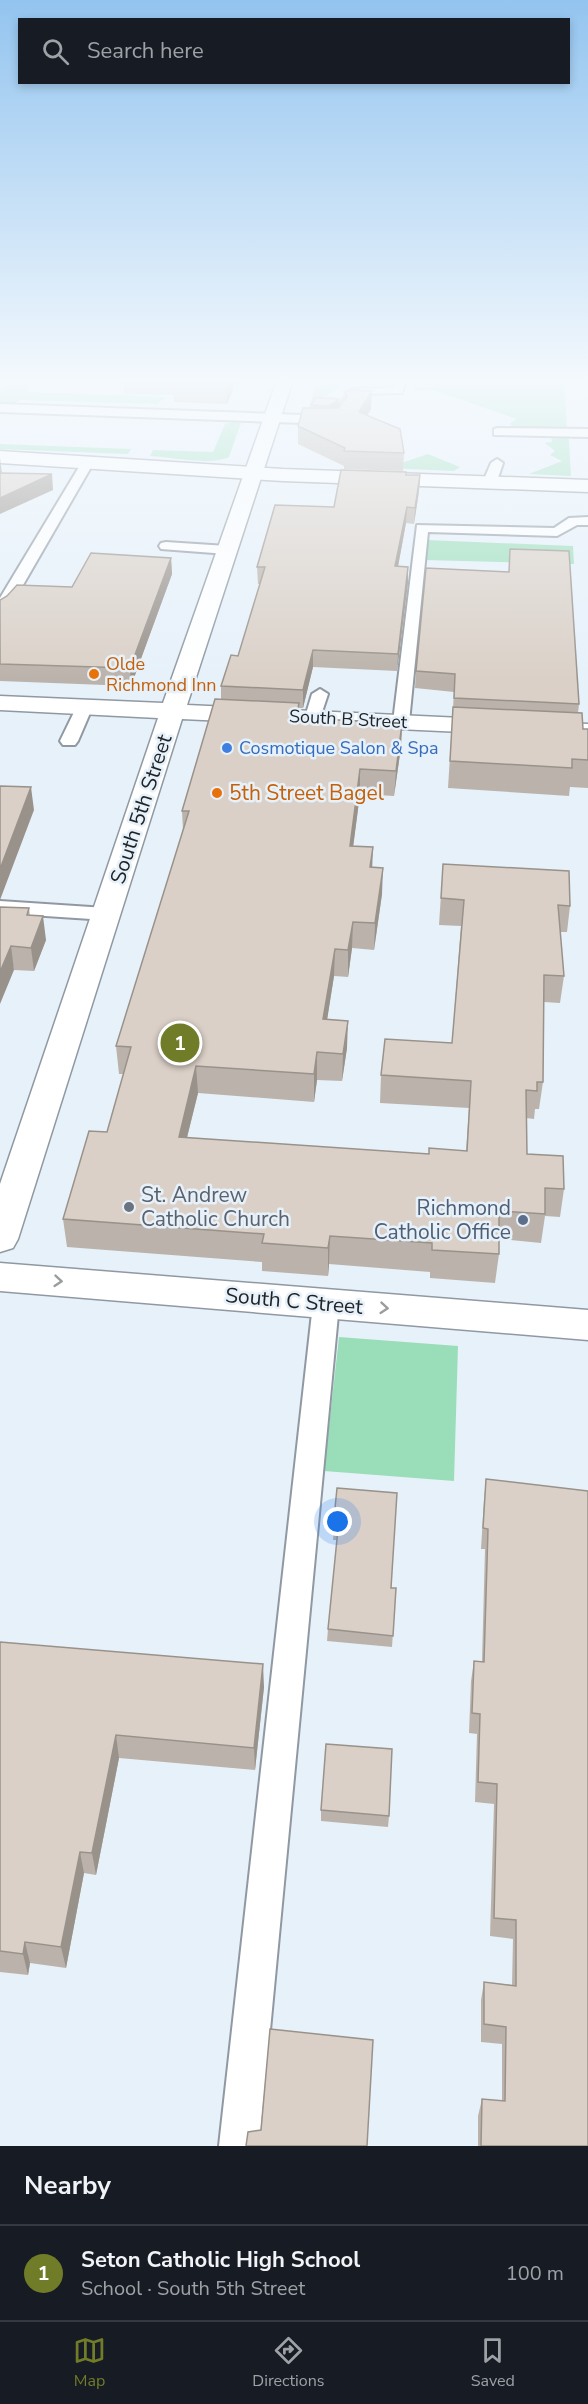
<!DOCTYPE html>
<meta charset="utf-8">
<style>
:root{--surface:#171b24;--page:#242831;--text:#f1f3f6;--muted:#9ea1a6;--line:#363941;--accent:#707c28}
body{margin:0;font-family:"Nunito Sans",sans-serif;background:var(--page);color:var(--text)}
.you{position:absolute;left:338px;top:1522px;width:21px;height:21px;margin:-15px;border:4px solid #fff;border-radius:50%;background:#1a73e8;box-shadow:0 0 0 9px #1a73e833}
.badge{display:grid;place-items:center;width:39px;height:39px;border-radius:50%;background:var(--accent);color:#fff;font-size:20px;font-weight:700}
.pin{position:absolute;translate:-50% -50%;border:3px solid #fff;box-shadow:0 2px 6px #0006}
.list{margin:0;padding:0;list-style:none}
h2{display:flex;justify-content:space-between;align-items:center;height:78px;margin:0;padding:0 24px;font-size:26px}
h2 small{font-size:20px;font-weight:400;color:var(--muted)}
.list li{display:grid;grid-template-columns:39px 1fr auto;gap:18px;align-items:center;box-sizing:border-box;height:96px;padding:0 24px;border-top:2px solid var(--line)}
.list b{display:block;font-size:22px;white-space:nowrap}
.list p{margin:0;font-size:20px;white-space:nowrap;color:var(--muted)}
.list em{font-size:20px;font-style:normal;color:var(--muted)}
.icon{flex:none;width:33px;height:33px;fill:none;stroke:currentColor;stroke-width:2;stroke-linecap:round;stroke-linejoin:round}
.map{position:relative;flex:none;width:588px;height:2146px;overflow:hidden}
.search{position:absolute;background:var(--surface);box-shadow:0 3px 9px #0003;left:18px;right:18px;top:18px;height:66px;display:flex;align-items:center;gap:15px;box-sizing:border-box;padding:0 21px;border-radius:0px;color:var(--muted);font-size:22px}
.sheet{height:174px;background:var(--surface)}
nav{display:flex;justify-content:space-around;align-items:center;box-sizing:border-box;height:84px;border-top:2px solid var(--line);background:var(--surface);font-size:16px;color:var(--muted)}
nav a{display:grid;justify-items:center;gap:3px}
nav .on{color:var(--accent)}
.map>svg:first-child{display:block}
</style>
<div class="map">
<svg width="588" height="2146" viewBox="0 0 588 2146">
<rect width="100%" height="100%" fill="#e7f1fa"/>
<path fill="#9adeb9" d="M9,380h24l-6,12 140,5 -10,7 -137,-4 -8,5h-12v-13z
M317,380h75v1l-32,-1 -16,3 -18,13 -10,2 -9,17z
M414,380l150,4 3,45 -54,-2 -3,-4 7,-4 -84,-29 -19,1z
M233,422l8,1 -12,34c-17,9 -59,0 -79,-1l3,-6 60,2 12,-28z
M551,437l17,1 1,2 2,36 -42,-2 33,-13 -12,-6 5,-4 -10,-8 7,-1z
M0,444l131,5 -3,5 -128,-5z
M428,454l32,13 -6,4 -68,-3z
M427,540l146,6 1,18 -150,-4z
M339,1337l119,9 -4,135 -130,-10z"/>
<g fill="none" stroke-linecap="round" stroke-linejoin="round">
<defs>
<path id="service" d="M394,380h12l-4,13 -43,1 -9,13h-8l-2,-3 12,-15 41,-1z
M0,404l331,12 6,4 -6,4 -331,-12z
M498,428l90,1v8l-94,-2v-6z
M88,458l6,4 -86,149 -8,5v-18l82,-136z
M497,459l6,4 -7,21 -7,4 -5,-1 -2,-3 9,-21z
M588,517v8h-11l-20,11 -129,-4 -19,190 -8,5 -6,-1 -2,-4 24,-197 137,3 15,-10z
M166,542l61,4 7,4 -7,4 -66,-5 -2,-3 2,-3z
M320,689l8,5 -9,27h-12l-2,-4 7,-23z
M85,701l8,5 -15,35 -3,4h-12l-3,-4 17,-35z
M0,901l106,7 7,2 3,4 -3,4 -7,2 -106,-7z
M326,1294l9,3 4,7 -80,842h-40l94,-842 4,-7z"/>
<path id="minor" d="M277,380h16l-106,325 401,19v14l-406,-19 -164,520 -5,9 -13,4v-68l158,-466 -158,-8v-14l163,7z
M0,1263l588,47v30l-588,-49z"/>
<path id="primary" d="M0,451l283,18 305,11v12l-305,-11 -283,-18z"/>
</defs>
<use href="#service" stroke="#9099a2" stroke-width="4"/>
<use href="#minor" stroke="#9099a2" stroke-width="3"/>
<use href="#primary" stroke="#9099a2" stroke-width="3"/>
<use href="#service" fill="#fff" fill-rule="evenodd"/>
<use href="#minor" fill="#fff" fill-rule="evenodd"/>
<use href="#primary" fill="#fff" fill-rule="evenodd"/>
</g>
<path fill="#bbb3ab" d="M123,380h114l-10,24 -53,-2v-7l-50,-1z
M344,392l27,17 -4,6 37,38 -1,18 -59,-2v-3l-46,-22v-18l13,-18v-3l28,-6v7l5,-5z
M406,475h14l-1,16 -5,33 -8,-1 -8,43 10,17 -11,88 -84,-4 -10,41h-4v10l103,5 -1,24 -7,49 -34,-2 -7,52 19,22 10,26 -8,56 -22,-2 -4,29 -14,-1 -7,43 20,29 -5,33 -25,-1 -3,22 -116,-9 -11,45 242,16 37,-3 3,-43 -89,-5 1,-28 71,-32 9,-117 -22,-1 4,-61 127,42 -3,26h-7l4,44 -4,27 -16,-1 -1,80 -4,27h-4l-1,10 -8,-1 1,36 37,35 -4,28 -15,-1 -4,27 -42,-4v15l-4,29 -65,-5v-6l-101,-8 -1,12 -66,-5v-9l-195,-15 -4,-28 44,-87 17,-58h-5l-3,-28 67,-215 -1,-20 39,-112v-13l17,-30 22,-72h-2l-1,-17 77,-60z
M510,549l69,155 -1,9 5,16h5v59l-18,-1 -1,9 -121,-8 6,-96 -39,-4 1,-17 93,-99z
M171,558l1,16 -41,112 -131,-5v-81l72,-13z
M0,907l29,1 1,8 16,24 -12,31 -20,-1z
M486,1479l102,667h-110v-30l4,-17 20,2v-57l-21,-2v-42l3,-18 28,3 1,-46 -23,-3 4,-132 -19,-2 2,-68 -8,-1 2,-52 3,-20h8l3,-112h-4l3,-49z
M337,1488l54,100h5l-4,59 -65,-6 1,-12 9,-89h-4z
M0,1642l264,45 -9,83 -136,-12 -23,117 -12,-2 -18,95 -36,-5 -2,12 -28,-3z
M321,1810l68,6 -1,11 -67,-6z"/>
<path fill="#99928b" d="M228,380h9l-10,24v-21z
M372,391l-1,18 -12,20v-17z
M339,399v8l-10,7v-8z
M0,458l2,16 -2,2z
M52,474l1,16 -53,24v-16z
M420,475l-1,16 -5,33 1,-16z
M407,507l-1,16 -11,60v-17z
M171,558l1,16 -41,112 -1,-18z
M408,567v16l-11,88 1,-17z
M313,650v17l-10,41v-18z
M299,703v24l-3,-9z
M402,723l-1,24 -7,49 2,-25z
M360,769v25l-10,77v-25z
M31,787l3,23 -34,90v-31z
M373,847l-1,26 -2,-6z
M383,868l-1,26 -8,56 1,-27z
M43,916l3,24 -12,31 -3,-23z
M353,922l-1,26 -4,29v-27z
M11,946l3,24 -14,34v-32z
M335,949l-1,27 -11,70v-27z
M348,1021l-1,27 -5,33 1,-27z
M317,1052v28l-3,22v-28z
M196,1066l2,27 -18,72 -1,-28z
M330,1236l-1,28 -1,12v-28z
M263,1664l1,23 -9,83 -1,-22z
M116,1735l3,23 -23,117 -4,-22z
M80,1852l4,21 -18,95 -5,-21z
M25,1942l5,21 -2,12 -5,-21z"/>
<path fill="#dad0c7" stroke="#99928b" stroke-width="1.5" d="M174,380h54l-1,3 -54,-2z
M353,390l19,1 -13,21 41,17 4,24 -60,-2 1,-3 -47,-22 5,-18h35l9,-11 -3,-5z
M316,397l23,2 -10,7 -18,-1z
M341,470l65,2v3h14l-5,33 -8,-1 -12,59 13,1 -10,87 -85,-4 -10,40 -82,-4 10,-31 7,1 27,-89h-8l18,-62 59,2z
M0,473l52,1 -52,24z
M510,549l59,2 10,153 -125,-6 1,-24 -39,-3 10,-103 83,4z
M91,553l80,5 -41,110 -130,-4v-64l7,-4 10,-11 55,2z
M215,699l84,4 -3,15 106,5 -6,48 -36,-2 -10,77 23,1 -3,20 13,1 -8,55 -22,-1 -5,28 -13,-1 -12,70 25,2 -5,33 -26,-2 -3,22 -118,-8 -17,71 250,17v-6l38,3 4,-70 -90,-6 4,-36 67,4 12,-143 -23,-2 2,-34 126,7 1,35 -12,-1 6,71 -20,-1 -1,107h-6v9l-11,-1 1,64 36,2 1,33 -19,-1v26l-46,-3v43l-67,-4v-7l-102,-7 -2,12 -66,-5 2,-9 -201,-15 26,-88 18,1 24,-85 -15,-1 73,-235h-7z
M453,707l129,6 1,16h5v31l-16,-1v9l-122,-7z
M0,786l31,1 -31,82z
M0,907l29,1 -2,7 16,1 -12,32 -20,-2 -11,26z
M486,1479l102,12v655h-107l1,-47 23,2 1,-74 -22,-3v-42l32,4v-66l-22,-2 3,-134 -19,-2 2,-68 -8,-1 2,-52 10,1 4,-133 -5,-1z
M337,1488l60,5 -6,95h5l-3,48 -65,-7 10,-100 -5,-1z
M0,1642l263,22 -9,84 -138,-13 -24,118 -12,-1 -19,95 -36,-5 -2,12 -23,-3z
M326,1744l66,5 -3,67 -68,-6z
M270,2029l103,11 -6,106h-121l2,-14 13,-2z"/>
<defs><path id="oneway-chevron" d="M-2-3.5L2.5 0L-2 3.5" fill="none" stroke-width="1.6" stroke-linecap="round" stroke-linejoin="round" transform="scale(1.5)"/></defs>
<g stroke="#9a9c9d">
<use href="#oneway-chevron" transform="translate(58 1281) rotate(5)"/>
<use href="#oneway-chevron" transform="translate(384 1308) rotate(5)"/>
</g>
<linearGradient id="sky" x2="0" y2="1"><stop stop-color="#93c4ef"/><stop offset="0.56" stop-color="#f4f9fd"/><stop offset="1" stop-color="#f4f9fd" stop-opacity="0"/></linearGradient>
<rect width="588" height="680" fill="url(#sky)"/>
<g fill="#e8710a" stroke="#e7f1fa" stroke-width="2">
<circle cx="94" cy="674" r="6"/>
<circle cx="217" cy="793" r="6"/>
</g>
<circle fill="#3f7fe0" stroke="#e7f1fa" stroke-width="2" cx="227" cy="748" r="6"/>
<circle fill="#6b7280" stroke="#e7f1fa" stroke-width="2" cx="129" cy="1207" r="6"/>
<circle fill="#5c6f8a" stroke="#e7f1fa" stroke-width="2" cx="523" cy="1220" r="6"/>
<g text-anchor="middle" stroke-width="5" stroke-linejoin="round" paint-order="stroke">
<g font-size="18" fill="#c56008" stroke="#e7f1fa" text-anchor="start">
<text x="106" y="670">Olde<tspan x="106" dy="21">Richmond Inn</tspan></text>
</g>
<g font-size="18" fill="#1f2326" stroke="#e7f1fa">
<text transform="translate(348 719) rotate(3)" y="6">South B Street</text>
</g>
<g font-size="18" fill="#366cbe" stroke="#e7f1fa" text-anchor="start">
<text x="239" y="754">Cosmotique Salon &amp; Spa</text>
</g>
<g font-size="21" fill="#c56008" stroke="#e7f1fa" text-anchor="start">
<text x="229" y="800">5th Street Bagel</text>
</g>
<g font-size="21" fill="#1f2326" stroke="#e7f1fa">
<text transform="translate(141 809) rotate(-72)" y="7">South 5th Street</text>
<text transform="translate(294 1301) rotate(5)" y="7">South C Street</text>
</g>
<g font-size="21" fill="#5b616d" stroke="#e7f1fa" text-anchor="start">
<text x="141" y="1202">St. Andrew<tspan x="141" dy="24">Catholic Church</tspan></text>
</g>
<g font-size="21" fill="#4e5e75" stroke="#e7f1fa" text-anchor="end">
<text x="511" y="1215">Richmond<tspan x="511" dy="24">Catholic Office</tspan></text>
</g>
</g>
</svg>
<div class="you"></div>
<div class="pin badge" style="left:180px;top:1043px">1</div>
<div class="search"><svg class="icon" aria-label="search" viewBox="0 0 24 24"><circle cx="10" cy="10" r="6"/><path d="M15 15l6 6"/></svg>Search here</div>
</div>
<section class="sheet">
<h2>Nearby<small></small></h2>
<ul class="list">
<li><span class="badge">1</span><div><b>Seton Catholic High School</b><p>School · South 5th Street</p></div><em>100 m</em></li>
</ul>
</section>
<nav>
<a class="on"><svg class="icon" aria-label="map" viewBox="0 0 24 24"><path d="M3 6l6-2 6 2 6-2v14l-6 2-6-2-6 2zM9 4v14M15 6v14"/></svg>Map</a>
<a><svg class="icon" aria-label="directions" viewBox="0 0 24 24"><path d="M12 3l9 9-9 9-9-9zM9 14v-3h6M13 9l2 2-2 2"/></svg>Directions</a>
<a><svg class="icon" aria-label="saved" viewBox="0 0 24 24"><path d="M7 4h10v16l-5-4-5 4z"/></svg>Saved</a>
</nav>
